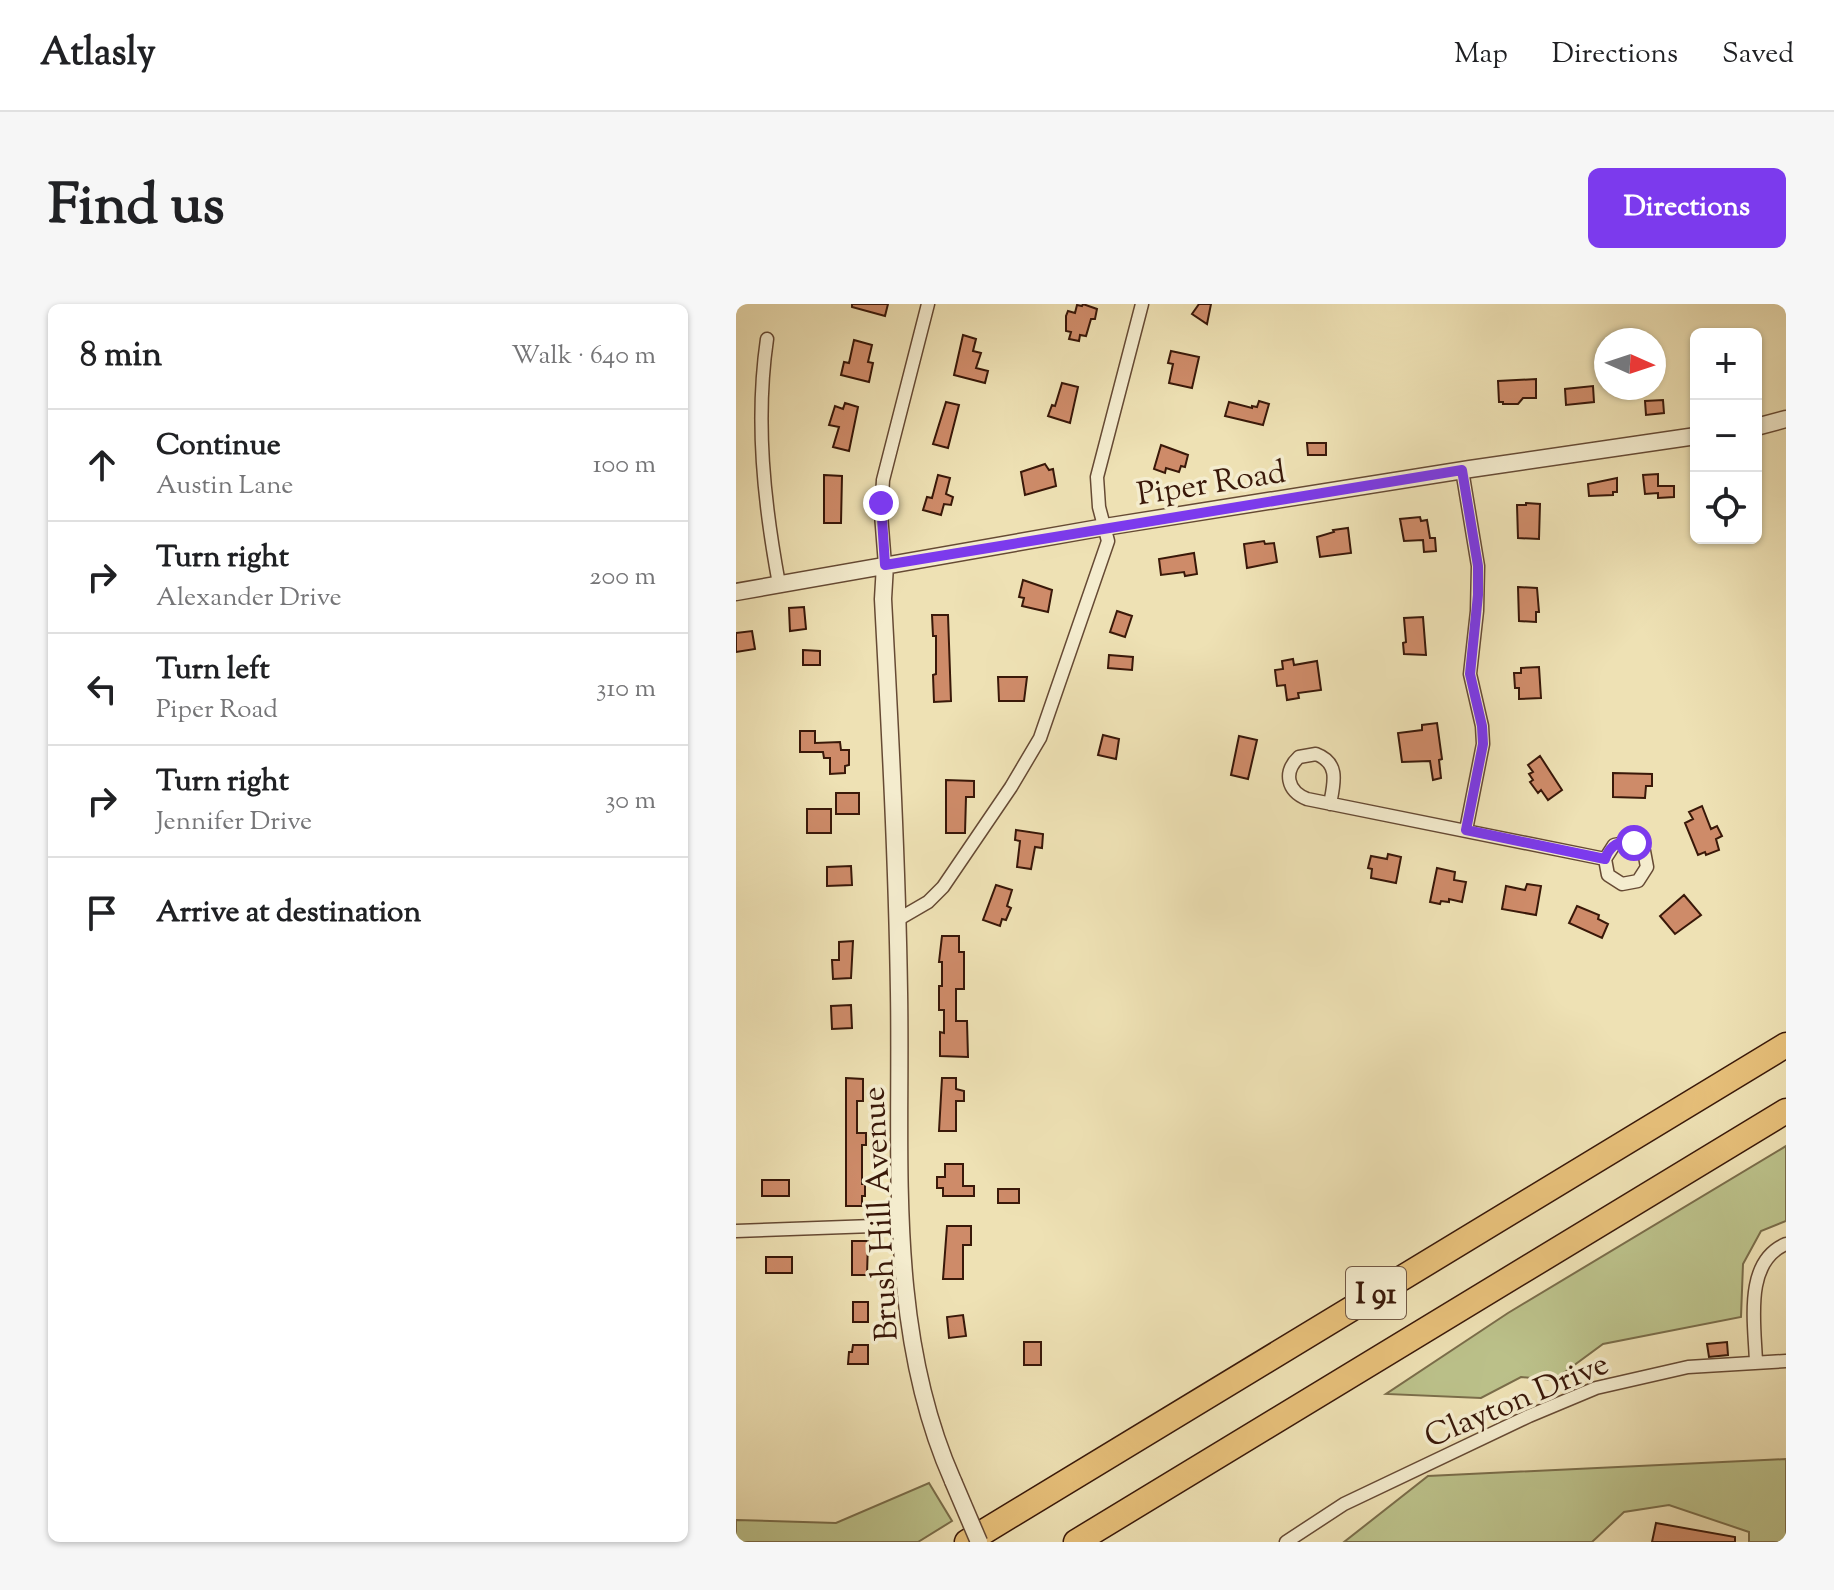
<!DOCTYPE html>
<meta charset="utf-8">
<style>
:root{--surface:#fff;--page:#f6f6f6;--text:#202124;--muted:#757577;--line:#e0e0e0;--accent:#7c3aed}
body{margin:0;font-family:"Sorts Mill Goudy",serif;background:var(--page);color:var(--text)}
.controls{position:absolute;right:24px;top:24px;display:grid;overflow:hidden;border-radius:12px;box-shadow:0 2px 6px #0004}
.controls button{width:72px;height:72px;display:grid;place-items:center;padding:0;border:0;border-bottom:2px solid var(--line);background:var(--surface);color:var(--text);font:40px sans-serif}
.compass{position:absolute;left:858px;top:24px;width:72px;height:72px;border-radius:50%;background:var(--surface);box-shadow:0 2px 6px #0004;rotate:93deg}
.stop{position:absolute;width:24px;height:24px;margin:-18px;border:6px solid #7c3aed;border-radius:50%;background:#fff}
.stop.end{background:#7c3aed;border-color:#fff;box-shadow:0 2px 8px #0008}
.list{margin:0;padding:0;list-style:none}
h2{display:flex;justify-content:space-between;align-items:center;height:104px;margin:0;padding:0 32px;font-size:34px}
h2 small{font-size:26px;font-weight:400;color:var(--muted)}
.list li{display:grid;grid-template-columns:52px 1fr auto;gap:24px;align-items:center;box-sizing:border-box;height:112px;padding:0 32px;border-top:2px solid var(--line)}
.list b{display:block;font-size:30px;white-space:nowrap}
.list p{margin:0;font-size:26px;white-space:nowrap;color:var(--muted)}
.list em{font-size:26px;font-style:normal;color:var(--muted)}
.icon{flex:none;width:44px;height:44px;fill:none;stroke:currentColor;stroke-width:2;stroke-linecap:round;stroke-linejoin:round}
.map{position:relative;flex:none;width:1050px;height:1238px;overflow:hidden;border-radius:12px}
header{display:flex;align-items:center;gap:48px;box-sizing:border-box;height:112px;padding:0 40px;background:var(--surface);border-bottom:2px solid var(--line)}
header strong{font-size:38px}
nav{display:flex;gap:44px;margin-inline-start:auto;font-size:28px}
.intro{display:flex;align-items:center;justify-content:space-between;box-sizing:border-box;height:192px;padding:0 48px}
h1{margin:0;font-size:56px}
.button{padding:20px 36px;border-radius:12px;background:var(--accent);color:#fff;font-size:28px;font-weight:700}
main{display:flex;gap:48px;padding:0 48px}
aside{flex:1;background:var(--surface);border-radius:12px;box-shadow:0 2px 6px #0004}
.map>svg:first-child{display:block}
</style>
<header>
<strong>Atlasly</strong>
<nav><a>Map</a><a>Directions</a><a>Saved</a></nav>
</header>
<div class="intro"><h1>Find us</h1><a class="button">Directions</a></div>
<main>
<aside>
<h2>8 min<small>Walk · 640 m</small></h2>
<ul class="list">
<li><svg class="icon" aria-label="ahead" viewBox="0 0 24 24"><path d="M12 20V5M6 11l6-6 6 6"/></svg><div><b>Continue</b><p>Austin Lane</p></div><em>100 m</em></li>
<li><svg class="icon" aria-label="right" viewBox="0 0 24 24"><path d="M7 20v-9h11M14 6l5 5-5 5"/></svg><div><b>Turn right</b><p>Alexander Drive</p></div><em>200 m</em></li>
<li><svg class="icon" aria-label="left" viewBox="0 0 24 24"><path d="M17 20v-9H6M10 6l-5 5 5 5"/></svg><div><b>Turn left</b><p>Piper Road</p></div><em>310 m</em></li>
<li><svg class="icon" aria-label="right" viewBox="0 0 24 24"><path d="M7 20v-9h11M14 6l5 5-5 5"/></svg><div><b>Turn right</b><p>Jennifer Drive</p></div><em>30 m</em></li>
<li><svg class="icon" aria-label="arrive" viewBox="0 0 24 24"><path d="M6 21V4h12l-3 4 3 4H6"/></svg><div><b>Arrive at destination</b></div></li>
</ul>
</aside>
<div class="map">
<svg width="1050" height="1238" viewBox="0 0 1050 1238">
<rect width="100%" height="100%" fill="#eee1b4"/>
<filter id="stains"><feTurbulence type="fractalNoise" baseFrequency=".0025" numOctaves="4"/><feColorMatrix values="0 0 0 0 .2 0 0 0 0 .09 0 0 0 0 .02 0 0 0 .5 -.17"/></filter>
<radialGradient id="worn" r=".72"><stop offset=".6" stop-color="#630" stop-opacity="0"/><stop offset="1" stop-color="#630" stop-opacity=".3"/></radialGradient>
<path fill="#bcc28b" stroke="#7a6d4a" stroke-width="2" d="M1050,842v75l-25,10 -18,33 -2,53 -138,27 -49,36 -33,-3 -40,21 -95,-4 122,-81z
M1050,1155v83h-37v-10l-80,-27 -45,7 -32,30h-248l84,-66z
M193,1179l23,38 -34,21h-182v-22l100,3z"/>
<path fill="#ce8b69" stroke="#391809" stroke-width="2" d="M116,0h36l-3,12 -33,-9z
M347,0l14,5 -2,10h-4l-5,17 -6,-1 -1,6 -10,-2 2,-7 -5,-1v-15l2,-5 7,2 2,-8 5,1z
M463,0h12l-4,20 -15,-10z
M227,31l13,4 -3,12 8,2 -5,15 12,3 -3,12 -31,-8z
M118,36l18,5 -4,17 5,1 -4,19 -28,-7 3,-13 5,1z
M435,47l28,6 -7,31 -23,-5 4,-19 -5,-1z
M800,75v19h-13l-5,6h-15v-2h-4l-1,-21z
M326,79l16,4 -8,36 -22,-7 4,-11 3,1z
M857,82l1,16 -28,3 -1,-16z
M927,96l1,13 -18,2 -1,-14z
M523,97l10,3 -6,21 -38,-9 4,-14 23,6v-2l5,1z
M210,98l13,3 -11,43 -15,-4z
M109,99l13,4 -9,44 -16,-4 6,-20 -10,-2 6,-19 8,3z
M571,139h19v12h-18z
M425,141l27,10 -3,12 -4,-1 -2,6 -13,-4 -1,5 -11,-4z
M309,160l4,6 4,-1 3,17 -31,9 -4,-23z
M922,170v12h16v11l-16,1v-5l-13,1 -2,-19z
M88,171l18,1 -1,47h-17z
M202,171l12,3 -4,16 7,3 -2,8 -7,-1 -3,11 -18,-5 4,-13 5,1z
M881,174v14h-4v3l-24,1 -1,-12z
M790,199l14,1 -1,35 -21,-1 -1,-33h9z
M684,213l1,4 6,-1 3,18h5l1,13 -12,1 -1,-12 -19,1 -4,-22z
M612,224l3,25 -31,4 -3,-20 17,-5 -1,-2z
M528,237l1,3 9,-1 3,19 -30,6 -3,-24z
M458,249l3,21 -12,2 -1,-4 -23,3 -2,-16z
M287,276l29,10 -4,22 -26,-6 2,-8 -5,-1z
M782,283l19,1 2,24h-3v10l-17,-1z
M68,303l2,22 -16,2 -1,-23z
M381,307l15,5 -7,21 -15,-5z
M196,311h16l3,86 -17,1 -1,-27 3,-1v-38h-3z
M687,313l3,38 -22,-1 -1,-11 3,-1 -2,-24z
M16,327l3,18 -19,3v-19z
M67,346l17,1v14h-17z
M373,351l24,2 -1,13 -24,-2z
M557,355l1,6 23,-4 4,29 -23,3 1,5 -12,2 -2,-15 -8,1 -2,-16 8,-1 -1,-8z
M803,363l2,31 -22,1v-11h-4l-1,-15h7v-5z
M262,373h29l-3,24h-25z
M701,419l5,36 -3,1 2,18 -8,2 -3,-19 -28,1 -4,-29 24,-3v-5z
M64,427h15v12l25,-1 1,8h8v15l-4,1v7l-15,1v-16h-6l-1,-6h-23z
M367,431l16,4 -3,20 -18,-4z
M503,432l18,4 -9,39 -17,-4z
M804,452l22,34 -14,10 -7,-10 -3,3 -8,-11 3,-2 -4,-6 4,-2 -5,-7z
M877,469l39,1v12h-6l-1,12 -32,-1z
M210,476l28,1v16h-8l-1,36h-19z
M100,489h23v21h-23z
M966,502l9,23 6,-3 5,10 -6,3 3,11 -13,5 -1,-3 -7,3 -13,-32 8,-4 -4,-7z
M71,505h24v24h-24z
M280,526l27,4 -1,14 -7,-1 -4,22 -14,-2 3,-26 -5,-1z
M652,550l13,3 -5,26 -25,-5 1,-9 -4,-1 3,-12 16,3z
M115,562l1,19 -25,1v-19z
M701,564l18,4 -1,8 12,2 -4,20 -13,-3v3l-8,-1 -1,3 -10,-2z
M791,580l14,2 -5,29 -34,-6 4,-23 19,4z
M260,581l16,5 -5,16 4,2 -5,12 -4,-1 -2,7 -17,-6z
M948,591l17,20 -26,19 -15,-18z
M841,602l22,9 -1,4 10,5 -6,14 -33,-15z
M206,632h17v16h5v37h-8v32h11l1,36 -28,-1v-24l4,1v-23h-5v-24h3v-24h-3z
M117,637l-2,37 -18,1 -1,-19h7v-18z
M115,701l1,23 -20,1 -1,-23z
M110,774l17,1v22h-6v32h9v12h-4v39h3v12h-3v10h-16z
M206,774h14v11l8,2v10h-8v30h-17z
M209,860h18v22h11v10h-31v-8h-6v-11h8z
M26,876h27v16h-27z
M262,885h21v14h-21z
M211,922h24v19h-8v34h-20z
M116,937h16l-1,34h-15z
M30,953h26v16h-26z
M117,998h15v20h-15z
M227,1011l3,21 -17,2 -2,-21z
M288,1038h17v23h-17z
M991,1038l1,13 -19,2 -2,-13z
M117,1041h15v19h-20l1,-12h3z
M920,1219l79,14v5h-83z"/>
<g fill="none" stroke-linecap="round" stroke-linejoin="round">
<defs>
<path id="minor" d="M31,35c-12,82 -3,164 12,245
M726,166l16,96 -1,45 -7,63 12,52 1,18 -17,86
M149,261l-4,-51 2,-34 45,-176
M594,500c4,-21 10,-41 -14,-50l-17,3c-16,15 -12,34 8,42l298,60 3,16 14,9 16,-3 9,-14 -3,-16 -14,-9 -16,3 -9,14
M161,616l31,-18 15,-15 68,-100 29,-49 68,-197 -9,-34 -2,-30 45,-173
M0,927l165,-6
M1020,1059c-1,-38 -13,-101 30,-119
M550,1238l58,-38 185,-88 67,-28 92,-21 98,-6"/>
<path id="tertiary" d="M1020,123l30,-8
M149,261l-2,34c7,131 14,262 16,393 3,164 -14,336 54,489
M0,288l369,-65 365,-58 226,-33"/>
<path id="motorway" d="M231,1238l819,-497
M340,1238l710,-431"/>
</defs>
<use href="#minor" stroke="#664a34" stroke-width="15"/>
<use href="#tertiary" stroke="#664a34" stroke-width="19"/>
<use href="#motorway" stroke="#391809" stroke-width="27"/>
<use href="#minor" stroke="#f4ecce" stroke-width="12"/>
<use href="#tertiary" stroke="#f4ecce" stroke-width="16"/>
<use href="#motorway" stroke="#e7c07a" stroke-width="24"/>
<defs>
<path id="tertiary-bridge" d="M217,1177l26,61"/>
</defs>
<use href="#tertiary-bridge" stroke="#664a34" stroke-width="19" stroke-linecap="butt"/>
<use href="#tertiary-bridge" stroke="#f4ecce" stroke-width="16"/>
</g>
<g fill="none" stroke-linecap="round" stroke-linejoin="round">
<path stroke="#7c3aed" stroke-width="10" d="M145,199l4,62 577,-95 16,96v29l-8,79 12,52 1,18 -17,86 139,29c5,-14 15,-20 29,-16"/>
</g>
<g text-anchor="middle" stroke-width="7" stroke-linejoin="round" paint-order="stroke">
<rect fill="#f4ecce" stroke="#715844" stroke-width="2" x="610" y="963" width="60" height="52" rx="6"/>
<g font-size="30" font-weight="bold" fill="#391809">
<text x="640" y="999">I 91</text>
</g>
<g font-size="32" fill="#391809" stroke="#f4ecce">
<text transform="translate(475 178) rotate(-9)" y="11">Piper Road</text>
<text transform="translate(143 910) rotate(-93)" y="11">Brush Hill Avenue</text>
<text transform="translate(780 1095) rotate(-23)" y="11">Clayton Drive</text>
</g>
</g>
<rect width="100%" height="100%" filter="url(#stains)"/>
<rect width="100%" height="100%" fill="url(#worn)"/>
</svg>
<div class="controls">
<button>+</button>
<button>−</button>
<button><svg class="icon" aria-label="locate" viewBox="0 0 24 24"><circle cx="12" cy="12" r="6"/><path d="M12 2v4M12 18v4M2 12h4M18 12h4"/></svg></button>
</div>
<svg class="compass" viewBox="-18 -18 36 36"><path d="M0-13l5 13h-10z" fill="#e53935"/><path d="M0 13l5-13h-10z" fill="#757577"/></svg>
<div class="stop" style="left:898px;top:539px"></div>
<div class="stop end" style="left:145px;top:199px"></div>
</div>
</main>
